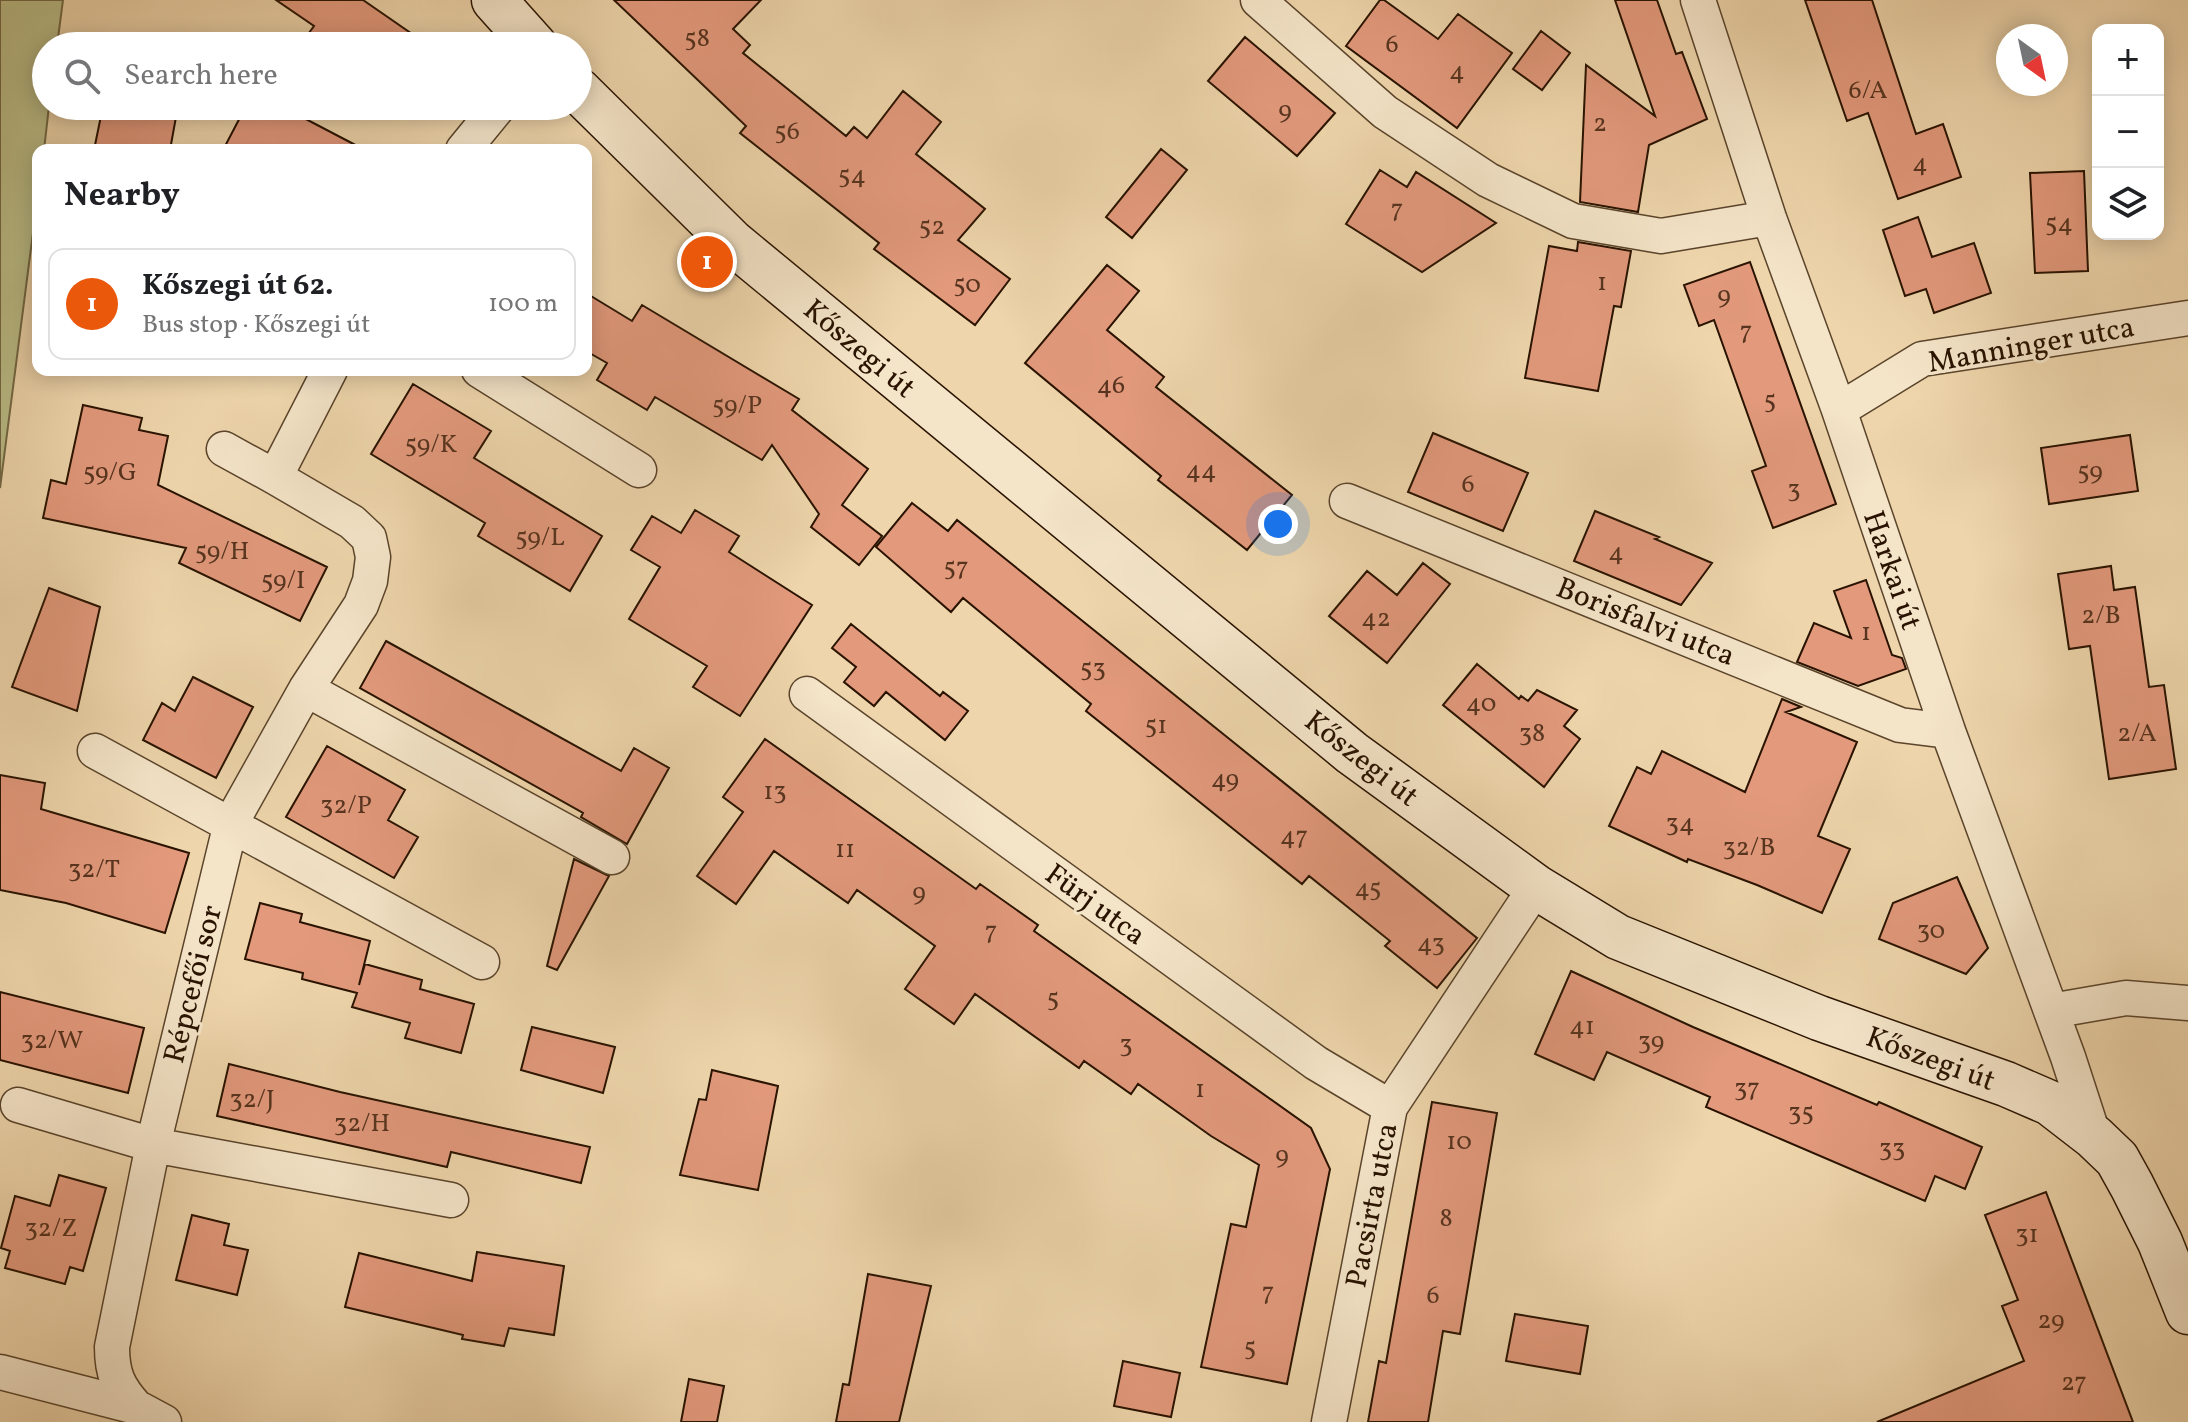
<!DOCTYPE html>
<meta charset="utf-8">
<style>
:root{--surface:#fff;--page:#f6f6f6;--text:#202124;--muted:#757577;--line:#e0e0e0;--accent:#ea580c}
body{margin:0;font-family:Vollkorn,serif;background:var(--page);color:var(--text)}
.controls{position:absolute;right:24px;top:24px;display:grid;overflow:hidden;border-radius:16px;box-shadow:0 4px 20px #0003}
.controls button{width:72px;height:72px;display:grid;place-items:center;padding:0;border:0;border-bottom:2px solid var(--line);background:var(--surface);color:var(--text);font:40px sans-serif}
.compass{position:absolute;left:1996px;top:24px;width:72px;height:72px;border-radius:50%;background:var(--surface);box-shadow:0 4px 20px #0003;rotate:147deg}
.you{position:absolute;left:1278px;top:524px;width:28px;height:28px;margin:-20px;border:6px solid #fff;border-radius:50%;background:#1a73e8;box-shadow:0 0 0 12px #1a73e833}
.badge{display:grid;place-items:center;width:52px;height:52px;border-radius:50%;background:var(--accent);color:#fff;font-size:26px;font-weight:700}
.pin{position:absolute;translate:-50% -50%;border:4px solid #fff;box-shadow:0 2px 8px #0006}
.list{margin:0;padding:0;list-style:none}
h2{display:flex;justify-content:space-between;align-items:center;height:104px;margin:0;padding:0 32px;font-size:34px}
h2 small{font-size:26px;font-weight:400;color:var(--muted)}
.list li{display:grid;grid-template-columns:52px 1fr auto;gap:24px;align-items:center;box-sizing:border-box;height:112px;margin:0 16px 16px;padding:0 16px;border:2px solid var(--line);border-radius:16px}
.list b{display:block;font-size:30px;white-space:nowrap}
.list p{margin:0;font-size:26px;white-space:nowrap;color:var(--muted)}
.list em{font-size:26px;font-style:normal;color:var(--muted)}
.icon{flex:none;width:44px;height:44px;fill:none;stroke:currentColor;stroke-width:2;stroke-linecap:round;stroke-linejoin:round}
.map{position:relative;flex:none;width:2188px;height:1422px;overflow:hidden}
.search{position:absolute;background:var(--surface);box-shadow:0 4px 20px #0003;left:32px;top:32px;width:560px;height:88px;display:flex;align-items:center;gap:20px;box-sizing:border-box;padding:0 28px;border-radius:44px;color:var(--muted);font-size:30px}
.panel{position:absolute;background:var(--surface);box-shadow:0 4px 20px #0003;left:32px;top:144px;width:560px;height:232px;border-radius:16px}
.map>svg:first-child{display:block}
</style>
<div class="map">
<svg width="2188" height="1422" viewBox="0 0 2188 1422">
<rect width="100%" height="100%" fill="#eed5ab"/>
<filter id="stains"><feTurbulence type="fractalNoise" baseFrequency=".0025" numOctaves="4"/><feColorMatrix values="0 0 0 0 .2 0 0 0 0 .09 0 0 0 0 .02 0 0 0 .5 -.17"/></filter>
<radialGradient id="worn" r=".72"><stop offset=".6" stop-color="#630" stop-opacity="0"/><stop offset="1" stop-color="#630" stop-opacity=".3"/></radialGradient>
<path fill="#babd88" stroke="#726844" stroke-width="2" d="M0,0h63l-6,46h-11v60h3l-5,44h-6v44l-38,294z"/>
<path fill="#e2997c" stroke="#291300" stroke-width="2" d="M276,0h87l52,36 -7,10h-90l-12,-9 8,-11z
M614,0h147l-28,29 17,16 -7,8 103,83 8,-9 13,11 36,-47 38,31 -25,32 69,55 -27,31 52,39 -35,46 -101,-76 5,-6 -139,-110 6,-7z
M1380,0h4l54,39 20,-25 54,39 -55,75 -111,-82z
M1615,0h42l19,54 6,-2 25,67 -58,26 -11,67 -58,-10 6,-137 69,51z
M1805,0h67l44,134 27,-10 18,53 -63,22 -30,-86 -21,8z
M1541,31l29,22 -28,37 -29,-21z
M1245,37l90,76 -38,43 -89,-75z
M103,106h75l-8,44h-76z
M246,106h35l84,44h-142z
M1161,149l26,21 -55,68 -26,-21z
M1380,170l27,17 9,-15 80,51 -74,49 -76,-48z
M2084,171l4,100 -53,2 -5,-100z
M1918,217l14,40 42,-14 17,50 -57,20 -8,-24 -21,7 -22,-66z
M1578,242l53,9 -10,56 -7,-1 -16,85 -73,-13 24,-132 28,5z
M1750,262l86,242 -63,24 -21,-57 14,-5 -52,-146 -15,6 -15,-41z
M1107,265l32,26 -32,39 57,47 -8,10 136,108 -45,55 -89,-70 3,-4 -136,-113z
M586,293l46,28 10,-16 157,94 -7,11 76,59 -26,36 40,31 -23,29 -48,-38 8,-13 -47,-69 -10,15 -107,-63 -8,13 -50,-30 10,-17 -21,-12z
M413,384l78,47 -17,27 128,78 -32,55 -92,-55 7,-13 -114,-69z
M83,405l59,13 -3,12 29,6 -10,49 169,82 -27,54 -121,-58 7,-15 -143,-30 8,-38 15,4z
M1433,433l95,40 -25,58 -95,-39z
M2130,435l8,56 -89,13 -8,-56z
M912,503l36,28 9,-11 520,418 -40,50 -52,-42 5,-5 -81,-65 -7,8 -216,-173 5,-7 -128,-106 -12,14 -75,-65z
M695,510l44,26 -10,16 83,53 -72,111 -47,-29 14,-21 -78,-47 31,-52 -29,-17 21,-34 29,17z
M1595,511l64,26 -4,2 57,24 -31,42 -107,-44z
M1423,563l27,21 -63,79 -58,-47 38,-45 30,24z
M2111,566l3,24 21,-3 14,100 15,-2 12,84 -67,10 -19,-133 -21,3 -11,-75z
M1866,580l26,75 10,3 4,11 -48,17 -61,-24 17,-39 37,15 -17,-47z
M49,588l51,19 -23,104 -65,-24z
M851,624l89,72 3,-4 25,19 -23,29 -59,-48 -12,14 -30,-24 12,-15 -24,-19z
M386,641l235,130 13,-23 35,20 -42,76 -46,-27 2,-4 -223,-125z
M1477,664l42,35 2,-3 7,5 9,-11 40,20 -13,16 16,13 -36,48 -101,-82z
M193,677l60,30 -37,71 -73,-38 19,-37 13,8z
M1782,699l19,8 -15,5 71,30 -39,94 32,13 -28,64 -65,-28 -69,-26 -1,3 -78,-36 28,-59 14,7 11,-23 83,41z
M765,739l211,150 4,-5 58,41 -4,6 277,197 19,41 -43,215 -86,-17 30,-143 15,3 13,-62 -48,-29 -73,-52 -7,10 -47,-33 -5,7 -104,-74 -21,30 -49,-35 30,-43 -78,-56 -9,13 -74,-52 -38,53 -39,-28 46,-64 -20,-15z
M327,746l78,44 -17,30 30,17 -24,41 -108,-61z
M0,775l45,8 -4,26 148,44 -24,80 -99,-30 -66,-13z
M574,859l35,17 -52,94 -10,-4z
M1957,877l31,71 -22,26 -87,-35 14,-36z
M260,903l42,11 -2,8 70,19 -11,44 6,-21 57,16 -2,9 54,15 -13,49 -56,-15 5,-15 -58,-16 5,-14 -55,-14 1,-6 -58,-14z
M1571,971l122,56 184,78 2,-3 103,45 -17,42 -30,-13 -10,25 -219,-94 4,-10 -103,-45 -13,28 -59,-26z
M0,992l144,36 -16,65 -128,-33z
M532,1027l83,20 -12,46 -82,-23z
M229,1064l111,28 250,55 -9,36 -130,-31 -4,15 -230,-51z
M712,1070l66,16 -20,104 -78,-15 19,-76 7,1z
M1432,1102l65,11 -37,221 -17,-3 -15,91h-60l11,-61 7,2z
M59,1175l47,13 -23,83 -13,-4 -5,17 -60,-16 5,-17 -9,-3 14,-52 35,10z
M2046,1192l87,230h-256l147,-61 -22,-55 16,-6 -33,-85z
M192,1215l37,9 -5,21 24,5 -11,45 -61,-15z
M477,1252l87,14 -10,69 -45,-7 -5,18 -42,-7 1,-4 -118,-28 14,-54 113,28z
M868,1274l63,12 -32,136h-63l7,-38 6,1z
M1515,1314l73,12 -8,48 -74,-13z
M1123,1361l57,12 -9,44 -57,-11z
M689,1379l35,7 -7,36h-36z"/>
<g fill="none" stroke-linecap="round" stroke-linejoin="round">
<defs>
<path id="street" d="M1258,0l127,112 103,68 85,41 88,15 108,-18
M1698,0l71,218 70,192 109,321 120,326 26,80
M463,150l36,-44
M479,370l160,100
M1839,410l83,-51 266,-41
M224,449l51,28
M1347,501l553,224 48,6
M306,689l306,168
M807,694l509,369 74,44
M95,751l387,211
M2051,1011l75,-13 62,5
M18,1105l135,40 298,55
M0,1372l136,35 28,15
M136,1407c-18,-20 -24,-33 -24,-60l41,-202 78,-322 75,-134 55,-84 9,-24 3,-24 -4,-19 -17,-16 -77,-45 55,-107
M1329,1422l61,-315 146,-220"/>
<path id="secondary" d="M494,0l41,46
M578,90l154,152 620,511 184,134 82,50 201,81 187,66 44,19 44,34 23,22 15,27 28,56 28,70"/>
</defs>
<use href="#street" stroke="#5a442b" stroke-width="37"/>
<use href="#secondary" stroke="#291300" stroke-width="47"/>
<use href="#street" stroke="#f4e4c8" stroke-width="34"/>
<use href="#secondary" stroke="#f4e4c8" stroke-width="44"/>
</g>
<g text-anchor="middle" stroke-width="6" stroke-linejoin="round" paint-order="stroke">
<g font-size="26" fill="#57341f">
<text x="697" y="46">58</text>
<text x="1392" y="52">6</text>
<text x="1457" y="79">4</text>
<text x="1868" y="98">6/A</text>
<text x="1285" y="118">9</text>
<text x="1600" y="131">2</text>
<text x="787" y="139">56</text>
<text x="1920" y="171">4</text>
<text x="852" y="183">54</text>
<text x="1397" y="217">7</text>
<text x="2059" y="231">54</text>
<text x="932" y="234">52</text>
<text x="1602" y="290">1</text>
<text x="967" y="292">50</text>
<text x="1724" y="303">9</text>
<text x="1746" y="339">7</text>
<text x="1111" y="393">46</text>
<text x="1770" y="408">5</text>
<text x="737" y="413">59/P</text>
<text x="431" y="452">59/K</text>
<text x="1201" y="478">44</text>
<text x="2090" y="479">59</text>
<text x="110" y="480">59/G</text>
<text x="1468" y="492">6</text>
<text x="1794" y="497">3</text>
<text x="540" y="545">59/L</text>
<text x="222" y="559">59/H</text>
<text x="1616" y="560">4</text>
<text x="956" y="575">57</text>
<text x="283" y="588">59/I</text>
<text x="2101" y="623">2/B</text>
<text x="1376" y="626">42</text>
<text x="1866" y="640">1</text>
<text x="1093" y="676">53</text>
<text x="1481" y="711">40</text>
<text x="1156" y="733">51</text>
<text x="1532" y="741">38</text>
<text x="2137" y="741">2/A</text>
<text x="1225" y="787">49</text>
<text x="775" y="799">13</text>
<text x="346" y="813">32/P</text>
<text x="1680" y="831">34</text>
<text x="1294" y="844">47</text>
<text x="1749" y="855">32/B</text>
<text x="845" y="857">11</text>
<text x="94" y="877">32/T</text>
<text x="1368" y="896">45</text>
<text x="919" y="900">9</text>
<text x="1931" y="938">30</text>
<text x="991" y="939">7</text>
<text x="1431" y="951">43</text>
<text x="1053" y="1006">5</text>
<text x="1582" y="1034">41</text>
<text x="52" y="1048">32/W</text>
<text x="1651" y="1049">39</text>
<text x="1126" y="1052">3</text>
<text x="1747" y="1096">37</text>
<text x="1200" y="1097">1</text>
<text x="252" y="1107">32/J</text>
<text x="1801" y="1120">35</text>
<text x="362" y="1131">32/H</text>
<text x="1459" y="1149">10</text>
<text x="1892" y="1156">33</text>
<text x="1282" y="1163">9</text>
<text x="1446" y="1226">8</text>
<text x="51" y="1236">32/Z</text>
<text x="2027" y="1242">31</text>
<text x="1268" y="1300">7</text>
<text x="1433" y="1303">6</text>
<text x="2051" y="1328">29</text>
<text x="1250" y="1355">5</text>
<text x="2074" y="1390">27</text>
</g>
<g font-size="30" fill="#291300" stroke="#f4e4c8">
<text transform="translate(2031 344) rotate(-10)" y="10">Manninger utca</text>
<text transform="translate(860 348) rotate(40)" y="10">Kőszegi út</text>
<text transform="translate(1893 570) rotate(71)" y="10">Harkai út</text>
<text transform="translate(1646 621) rotate(22)" y="10">Borisfalvi utca</text>
<text transform="translate(1362 758) rotate(38)" y="10">Kőszegi út</text>
<text transform="translate(1096 904) rotate(36)" y="10">Fürj utca</text>
<text transform="translate(192 984) rotate(-76)" y="10">Répcefői sor</text>
<text transform="translate(1931 1058) rotate(20)" y="10">Kőszegi út</text>
<text transform="translate(1371 1205) rotate(-79)" y="10">Pacsirta utca</text>
</g>
</g>
<rect width="100%" height="100%" filter="url(#stains)"/>
<rect width="100%" height="100%" fill="url(#worn)"/>
</svg>
<div class="controls">
<button>+</button>
<button>−</button>
<button><svg class="icon" aria-label="layers" viewBox="0 0 24 24"><path d="M12 4l9 5-9 5-9-5zM3 14l9 5 9-5"/></svg></button>
</div>
<svg class="compass" viewBox="-18 -18 36 36"><path d="M0-13l5 13h-10z" fill="#e53935"/><path d="M0 13l5-13h-10z" fill="#757577"/></svg>
<div class="you"></div>
<div class="pin badge" style="left:707px;top:262px">1</div>
<div class="search"><svg class="icon" aria-label="search" viewBox="0 0 24 24"><circle cx="10" cy="10" r="6"/><path d="M15 15l6 6"/></svg>Search here</div>
<section class="panel">
<h2>Nearby<small></small></h2>
<ul class="list">
<li><span class="badge">1</span><div><b>Kőszegi út 62.</b><p>Bus stop · Kőszegi út</p></div><em>100 m</em></li>
</ul>
</section>
</div>
